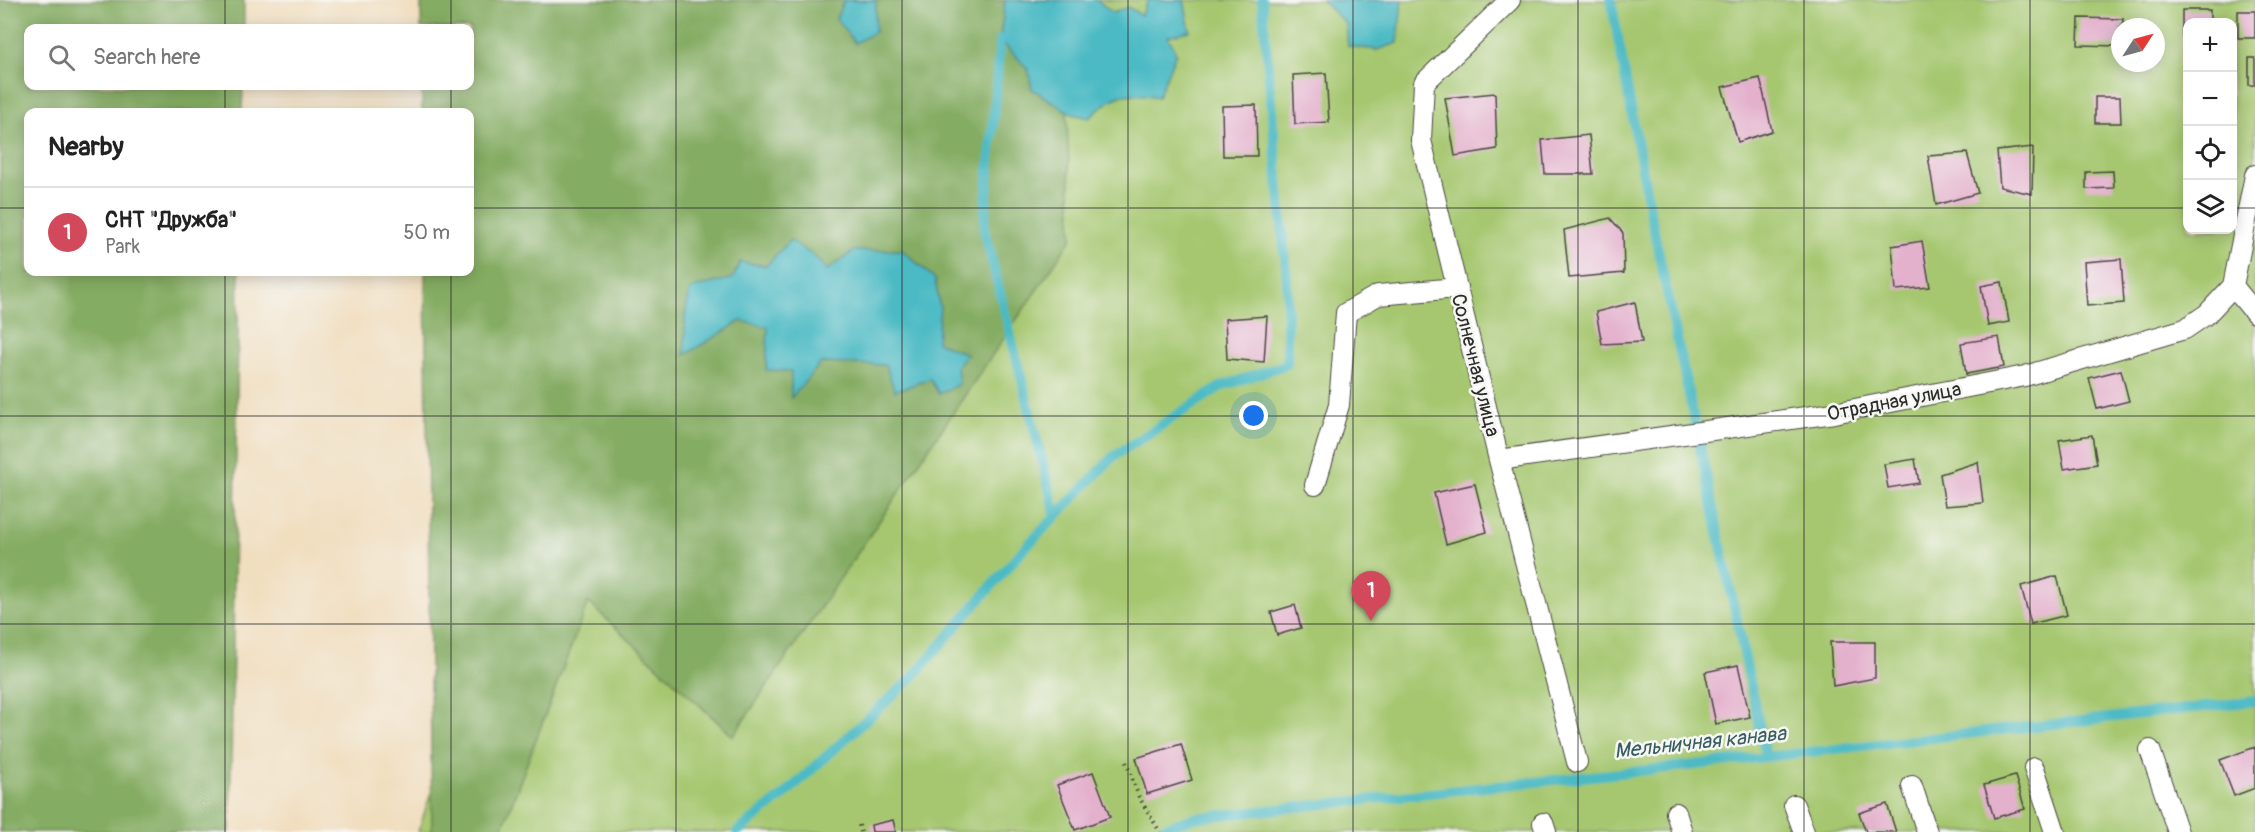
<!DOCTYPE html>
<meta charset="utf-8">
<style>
:root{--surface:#fff;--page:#f2f2f2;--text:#222;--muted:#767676;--line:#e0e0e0;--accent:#d1495b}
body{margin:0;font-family:Pangolin,sans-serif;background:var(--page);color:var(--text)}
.controls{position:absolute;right:18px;top:18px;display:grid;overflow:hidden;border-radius:12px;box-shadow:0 3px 15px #0003}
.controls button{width:54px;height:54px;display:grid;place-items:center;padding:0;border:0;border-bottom:2px solid var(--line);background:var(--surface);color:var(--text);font:30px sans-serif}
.compass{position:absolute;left:2111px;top:18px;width:54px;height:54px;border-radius:50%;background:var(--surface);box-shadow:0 3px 15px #0003;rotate:54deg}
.you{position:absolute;left:1254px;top:416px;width:21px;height:21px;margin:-15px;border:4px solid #fff;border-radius:50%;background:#1a73e8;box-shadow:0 0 0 9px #1a73e833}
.badge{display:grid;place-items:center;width:39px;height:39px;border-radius:50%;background:var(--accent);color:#fff;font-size:20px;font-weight:700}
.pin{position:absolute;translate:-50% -50px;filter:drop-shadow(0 2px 3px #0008)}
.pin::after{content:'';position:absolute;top:32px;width:21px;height:18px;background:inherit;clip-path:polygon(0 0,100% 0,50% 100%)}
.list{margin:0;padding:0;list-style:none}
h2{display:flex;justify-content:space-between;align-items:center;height:78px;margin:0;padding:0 24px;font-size:26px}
h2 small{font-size:20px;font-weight:400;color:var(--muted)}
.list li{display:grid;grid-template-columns:39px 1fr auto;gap:18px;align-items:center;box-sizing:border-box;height:90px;padding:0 24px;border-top:2px solid var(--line)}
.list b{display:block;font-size:22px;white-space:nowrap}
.list p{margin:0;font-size:20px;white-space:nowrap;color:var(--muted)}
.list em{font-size:20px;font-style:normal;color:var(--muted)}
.icon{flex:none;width:33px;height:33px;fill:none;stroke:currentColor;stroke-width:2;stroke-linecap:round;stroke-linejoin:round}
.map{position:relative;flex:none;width:2255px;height:832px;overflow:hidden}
.search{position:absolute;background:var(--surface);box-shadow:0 3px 15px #0003;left:24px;top:24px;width:450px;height:66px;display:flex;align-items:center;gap:15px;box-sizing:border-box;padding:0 21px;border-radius:12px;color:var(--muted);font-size:22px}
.panel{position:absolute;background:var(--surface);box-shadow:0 3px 15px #0003;left:24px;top:108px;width:450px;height:168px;border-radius:12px}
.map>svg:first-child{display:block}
</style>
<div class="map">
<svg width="2255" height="832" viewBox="0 0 2255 832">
<rect width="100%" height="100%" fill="#f6f6f2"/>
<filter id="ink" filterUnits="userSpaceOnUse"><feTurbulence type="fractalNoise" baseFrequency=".0167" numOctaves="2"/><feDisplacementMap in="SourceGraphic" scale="12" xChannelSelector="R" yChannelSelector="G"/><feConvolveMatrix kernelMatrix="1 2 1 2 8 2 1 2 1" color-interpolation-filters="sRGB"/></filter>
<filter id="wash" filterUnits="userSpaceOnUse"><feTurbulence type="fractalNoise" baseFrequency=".008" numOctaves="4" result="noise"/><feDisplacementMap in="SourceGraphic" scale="24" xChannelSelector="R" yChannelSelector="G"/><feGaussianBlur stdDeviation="1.35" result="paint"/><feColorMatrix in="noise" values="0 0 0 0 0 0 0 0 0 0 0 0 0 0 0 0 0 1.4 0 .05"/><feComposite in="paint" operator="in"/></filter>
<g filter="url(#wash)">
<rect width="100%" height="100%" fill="#f1debf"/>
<path fill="#a6c76f" stroke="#68794d" stroke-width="1.5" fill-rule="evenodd" d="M621,0h1634v832h-1837l139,-422zM2188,22h44v208h-44zM2120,27h36v36h-36z"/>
<path fill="#84ac62" stroke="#586c46" stroke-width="1.5" d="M0,0h244v28h-216v58h215l-1,26h-214v160h211l-9,560h-230z
M421,0h641l10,238 -339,498 -145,-134 -87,230h-69l-7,-560h45v-160h-48v-26h48v-58h-49z"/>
<path fill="#4cbac4" stroke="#3c7278" stroke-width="1.5" d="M844,0h32l-1,32 -20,11 -19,-24z
M1005,0h92l16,13 15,-6 13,8 7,-15h36l6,31 -22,5 8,17 -18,44c-36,-7 -43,-2 -69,21l-17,-4 -40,-25 -4,-20 -28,-29z
M1321,0h81l-4,43 -21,7 -29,-4 -2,-22z
M790,240l25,17 12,13 27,-19 48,-1 33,29 5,29 -3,34 30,12 -10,12 2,18 -20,10 -9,-15 -35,12 -10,-26 -64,-2 -30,35v-27l-25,-1 2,-43 -27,-6 -56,34v-40l5,-26 43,-11 7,-16 26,4z"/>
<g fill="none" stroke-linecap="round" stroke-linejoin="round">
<path stroke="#4cbac4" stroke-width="10" d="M1611,0l40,217 115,540
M1000,40l-16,189 72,287
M737,832l47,-37 128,-117 109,-126 93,-96 106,-69 67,-23v-84l-25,-280
M1151,832l42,-14 493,-52 569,-65"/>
</g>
<g id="blocks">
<path fill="#e4b1cd" d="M2182,10h28v12h-22v15h-6z
M2238,11h17v27h-17z
M2079,18l44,1v8h-3v19l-42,-1z
M2249,58h6v27h-6z
M1326,73l3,49 -34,2 -2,-49z
M1760,78l12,53 -34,11 -16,-55z
M1495,93l2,56 -42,7 -10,-58z
M2095,97h25l1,26h-26z
M1256,105l1,51h-34l-1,-50z
M1589,135l4,39h-48l-3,-34z
M2033,147l-1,47 -32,-7 -3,-36z
M1967,153l11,40 -42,12 -8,-49z
M2113,171l1,17 -28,1v-17z
M1610,218l13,15 1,40 -55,5 -5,-48z
M1922,241l8,46 -34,3 -4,-44z
M2121,259l3,44 -37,3 -3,-44z
M2002,282l7,40 -21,4 -7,-40z
M1635,302l7,40 -40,2 -6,-32z
M1267,316l-3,46 -37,-3 -2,-40z
M1999,337l5,30 -38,7 -5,-31z
M2121,370l8,31 -32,8 -8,-31z
M2092,435l5,29 -33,5 -5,-29z
M1915,459l4,24 -31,5 -4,-24z
M1978,462l5,41 -38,3 -5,-32z
M1475,484l12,48 -41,12 -12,-51z
M2057,576l10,39 -36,9 -10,-38z
M1295,605l6,23 -24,7 -6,-23z
M1830,642h45v36l-42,8z
M1738,665l12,52 -34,7 -11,-52z
M1181,744l11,36 -45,14 -11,-36z
M2255,747v41l-21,8 -14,-36z
M1093,772l17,45 -35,13 -18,-45z
M2015,776l10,33 -31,9 -10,-33z
M1887,804l9,28h-30l-7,-19z
M893,820l3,12h-24l-1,-7z"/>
</g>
</g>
<g filter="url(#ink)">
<use href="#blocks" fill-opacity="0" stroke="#494641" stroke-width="1.5"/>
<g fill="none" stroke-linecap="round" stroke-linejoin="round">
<defs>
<path id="lane" d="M1510,0l-86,83 -3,57 78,320 78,302
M2233,286l22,-111
M1499,460l335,-47 191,-37 160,-47 22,-15 26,-28 22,27
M1315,485l24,-80 7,-92 32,-18 79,-7
M2150,750l28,82
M2034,768l21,64
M1912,786l15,46
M1794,805l10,27
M1676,813l6,19
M1543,823l3,9"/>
</defs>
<use href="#lane" stroke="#494641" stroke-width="22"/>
<path stroke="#494641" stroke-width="4" stroke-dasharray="1.5 4.5" stroke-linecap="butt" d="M1126,762l13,35 21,35
M859,825l2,7"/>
<use href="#lane" stroke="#fff" stroke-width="20"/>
</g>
</g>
<path fill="none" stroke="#2b2b2b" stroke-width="1.5" stroke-opacity="0.55" d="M225,0v28M451,0v28M676,0v832M902,0v832M1128,0v832M1353,0v832M1578,0v832M1804,0v832M2030,0v832M225,86v26M451,86v26M0,208h28M470,208h1718M2232,208h23M225,272v560M451,272v560M0,416h2255M0,624h2255"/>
<g text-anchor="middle" stroke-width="5" stroke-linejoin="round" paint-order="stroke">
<g font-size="20" fill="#2b2b2b" stroke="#f6f6f2">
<text transform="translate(1476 365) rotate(76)" y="7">Солнечная улица</text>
<text transform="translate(1894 401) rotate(-11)" y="7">Отрадная улица</text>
</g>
<g font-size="21" font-style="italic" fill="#375d61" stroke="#f6f6f2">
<text transform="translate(1700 742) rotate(-6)" y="7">Мельничная канава</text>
</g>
</g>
</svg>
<div class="controls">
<button>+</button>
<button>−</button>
<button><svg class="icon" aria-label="locate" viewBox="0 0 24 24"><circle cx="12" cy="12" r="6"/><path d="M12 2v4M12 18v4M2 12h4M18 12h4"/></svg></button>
<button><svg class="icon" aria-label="layers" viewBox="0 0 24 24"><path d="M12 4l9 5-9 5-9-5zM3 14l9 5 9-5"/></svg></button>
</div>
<svg class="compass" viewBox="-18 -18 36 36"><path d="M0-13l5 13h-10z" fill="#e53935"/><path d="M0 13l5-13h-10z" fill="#767676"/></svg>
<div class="you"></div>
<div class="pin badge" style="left:1371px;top:621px">1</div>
<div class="search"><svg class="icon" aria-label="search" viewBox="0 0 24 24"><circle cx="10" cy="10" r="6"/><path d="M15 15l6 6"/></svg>Search here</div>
<section class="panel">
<h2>Nearby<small></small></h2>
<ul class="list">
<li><span class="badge">1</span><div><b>СНТ &quot;Дружба&quot;</b><p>Park</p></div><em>50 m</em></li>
</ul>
</section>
</div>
